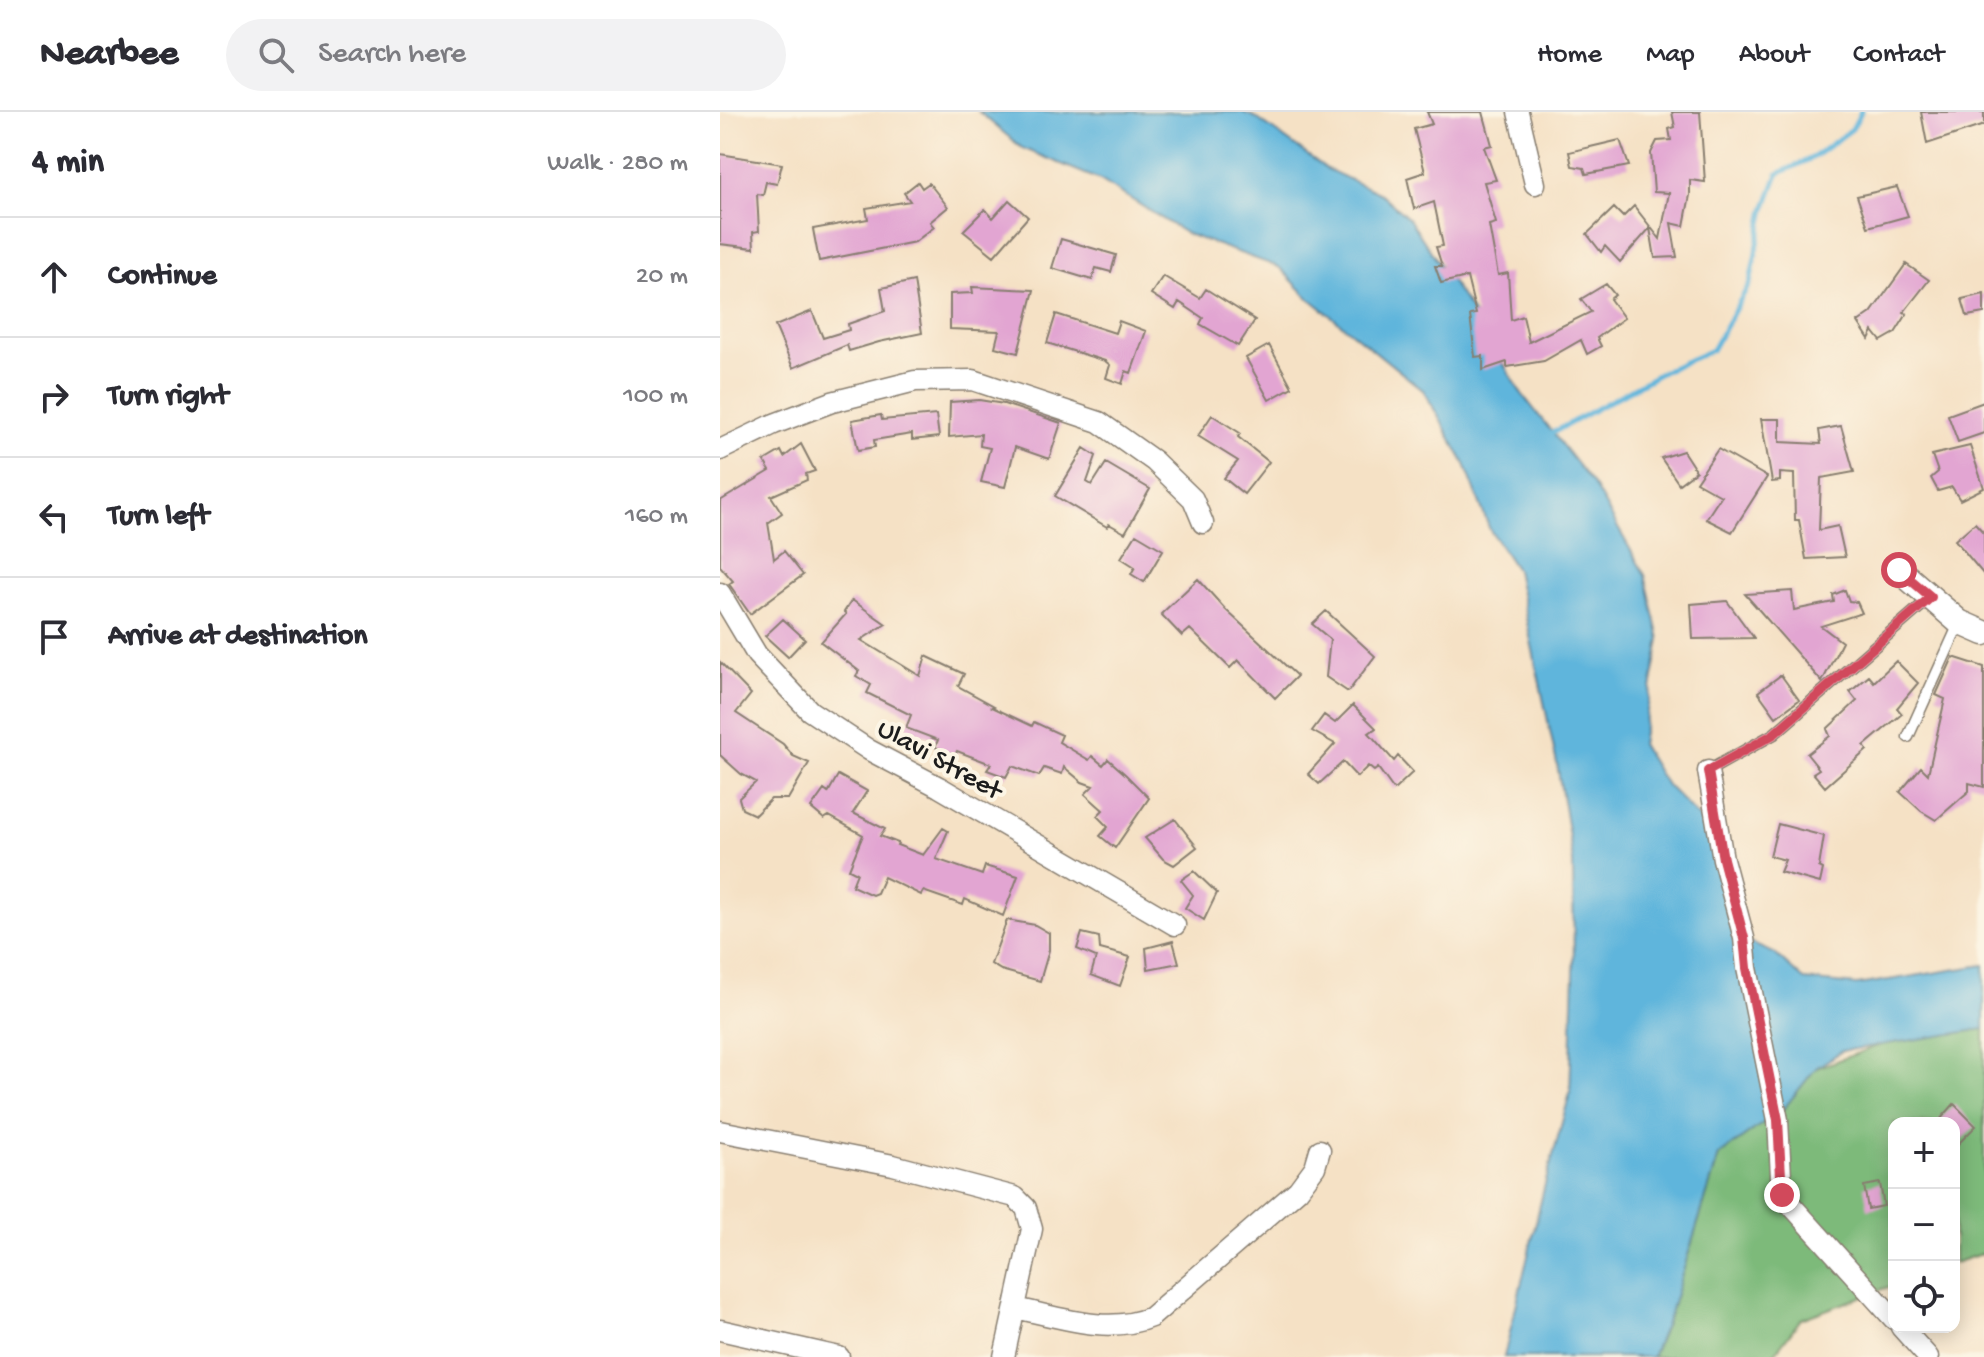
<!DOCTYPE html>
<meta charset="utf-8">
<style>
:root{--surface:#fff;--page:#f2f2f3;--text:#2b2b33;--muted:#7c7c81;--line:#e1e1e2}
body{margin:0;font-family:"Gochi Hand",sans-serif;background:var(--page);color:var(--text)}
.controls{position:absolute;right:24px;bottom:24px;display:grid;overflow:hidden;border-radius:16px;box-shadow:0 4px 20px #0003}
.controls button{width:72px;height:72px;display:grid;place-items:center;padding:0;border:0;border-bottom:2px solid var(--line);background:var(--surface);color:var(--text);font:40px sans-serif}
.stop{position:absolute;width:24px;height:24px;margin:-18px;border:6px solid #d1495b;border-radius:50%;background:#fff}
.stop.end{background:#d1495b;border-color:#fff;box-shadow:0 2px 8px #0008}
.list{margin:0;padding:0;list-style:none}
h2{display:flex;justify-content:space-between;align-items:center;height:104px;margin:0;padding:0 32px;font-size:34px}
h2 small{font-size:26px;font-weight:400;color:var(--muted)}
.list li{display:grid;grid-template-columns:52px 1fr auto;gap:24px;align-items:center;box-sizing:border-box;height:120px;padding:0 32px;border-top:2px solid var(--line)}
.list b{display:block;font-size:30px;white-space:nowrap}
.list em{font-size:26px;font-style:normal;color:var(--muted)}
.icon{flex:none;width:44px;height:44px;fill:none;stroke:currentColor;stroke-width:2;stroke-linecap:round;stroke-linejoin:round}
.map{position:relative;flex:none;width:1264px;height:1245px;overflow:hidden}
header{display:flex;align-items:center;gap:48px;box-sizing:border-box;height:112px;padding:0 40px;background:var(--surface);border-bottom:2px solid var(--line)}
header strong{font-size:38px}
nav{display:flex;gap:44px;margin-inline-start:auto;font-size:28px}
.search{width:560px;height:72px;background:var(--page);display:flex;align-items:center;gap:20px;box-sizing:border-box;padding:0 28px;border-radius:44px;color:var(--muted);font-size:30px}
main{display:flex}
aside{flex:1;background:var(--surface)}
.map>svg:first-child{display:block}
</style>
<header>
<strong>Nearbee</strong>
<div class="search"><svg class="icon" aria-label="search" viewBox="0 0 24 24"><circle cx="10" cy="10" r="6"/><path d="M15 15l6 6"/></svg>Search here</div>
<nav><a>Home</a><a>Map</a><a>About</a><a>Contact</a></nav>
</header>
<main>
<aside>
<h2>4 min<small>Walk · 280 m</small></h2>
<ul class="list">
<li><svg class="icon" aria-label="ahead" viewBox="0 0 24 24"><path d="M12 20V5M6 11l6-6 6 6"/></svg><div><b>Continue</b></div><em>20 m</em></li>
<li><svg class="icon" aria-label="right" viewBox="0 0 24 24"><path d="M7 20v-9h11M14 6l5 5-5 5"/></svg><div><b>Turn right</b></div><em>100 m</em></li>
<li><svg class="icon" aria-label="left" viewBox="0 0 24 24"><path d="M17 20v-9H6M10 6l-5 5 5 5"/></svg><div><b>Turn left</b></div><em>160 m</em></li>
<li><svg class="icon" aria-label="arrive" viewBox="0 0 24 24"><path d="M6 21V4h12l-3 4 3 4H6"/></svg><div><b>Arrive at destination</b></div></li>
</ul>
</aside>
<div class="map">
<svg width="1264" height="1245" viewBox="0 0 1264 1245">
<rect width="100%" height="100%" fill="#fcf5e5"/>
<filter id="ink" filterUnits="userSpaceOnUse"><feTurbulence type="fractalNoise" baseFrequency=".0125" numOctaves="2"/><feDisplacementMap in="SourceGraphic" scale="16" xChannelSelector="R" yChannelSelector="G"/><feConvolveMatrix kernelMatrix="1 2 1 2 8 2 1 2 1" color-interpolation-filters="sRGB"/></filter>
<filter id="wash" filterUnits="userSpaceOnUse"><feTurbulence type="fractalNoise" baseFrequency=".006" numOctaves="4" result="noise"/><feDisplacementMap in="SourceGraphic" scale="32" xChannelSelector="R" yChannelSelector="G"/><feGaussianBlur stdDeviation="1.8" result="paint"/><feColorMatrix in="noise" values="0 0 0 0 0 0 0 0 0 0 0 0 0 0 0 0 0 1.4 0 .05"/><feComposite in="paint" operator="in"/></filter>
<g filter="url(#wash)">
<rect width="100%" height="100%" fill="#f5e1c5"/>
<path fill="#7dba7a" stroke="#4c6b4b" stroke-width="2" d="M1264,917v224l-30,10v-140h-60v162l-93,34 -29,38h-120l18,-44 49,-158 66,-48 31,-39 70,-25z"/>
<path fill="#5fb5dc" stroke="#3e687c" stroke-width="2" d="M259,0h263l13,5 72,52 54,25 28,25 69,102 41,69 75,96 51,89 15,64 -19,105 23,38 41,42 40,117 29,12 30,27 53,5 127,-20v64l-142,22 -26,17 -31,39 -66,48 -49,158 -18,44h-148l40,-169 26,-95 4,-120 -1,-112 -16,-97 -41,-194 -26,-40 -25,-66 -41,-73 -115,-93 -30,-31 -92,-33 -87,-54 -78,-32z"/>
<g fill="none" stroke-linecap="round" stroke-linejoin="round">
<path stroke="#5fb5dc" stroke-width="5" d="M827,324l117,-65 48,-21 38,-67 15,-74 13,-35 36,-17 38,-28 9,-17"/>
</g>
<g id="blocks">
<path fill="#e2a5d2" d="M707,0h56l9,33 -8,2 12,33 -12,2 12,41 -7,2 9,50 10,-2 3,47 12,-4 6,26 62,-30 -10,-13 25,-15 9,11 -5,4 14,19 -27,20 4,8 -14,8 -6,-14 -37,21 -37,6v-5l-24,8v-14l-8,1 -5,-42 6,-1 -9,-37 -26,6 -6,-17h7l-6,-19 7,-1 -9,-44 -20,7 -7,-31 18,-6 -11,-43 18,-5z
M952,0h28l5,70 -15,-2v15l-6,31 -13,-3 6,34 -22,1 -5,-30 -30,34 -15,-16 -4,6 -14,-18 27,-26 9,9 11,-11 26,33 9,-46 -15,-1 -3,-39 6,-12 14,-1 -2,-11 6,-2z
M1201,0h63v13l-57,19z
M900,28l9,26 -43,8 -2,-6 -12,-2 -3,-14z
M0,42l62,10 -5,20 -11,-2 -3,13 -6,-1 2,37 -6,1 1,16 -34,-4z
M198,70l4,6 7,-5 19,24 -18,15 4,5 -19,15 -96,19 -6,-32 55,-10 -2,-11 44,-7 -6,-8z
M1177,75l11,29 -40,11 -11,-31z
M289,88l19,17 -34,39 -31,-25 22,-22 8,9z
M341,127l55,16 -5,17 -15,-4 -4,12 -40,-12z
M1186,152l23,16 -25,32 3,2 -12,19 -14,8 -8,-10 -4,8 -11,-17 13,-9z
M443,164l37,22 6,-9 49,31 -17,26 -38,-22 3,-6 -24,-16 -4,7 -24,-15z
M194,169l8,52 -43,9 -30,9 -2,-6 -54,23 -18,-42 37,-15 11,27 26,-8 -1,-6 37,-13 -4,-23z
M252,175l62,3 -16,63 -23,-6 4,-16 -49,-2v-35l23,-1z
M1264,182v19l-17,3 -5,-17z
M336,202l59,19 4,-12 27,10 -15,42 -5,-2 -4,13 -16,-6 4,-13 -5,-4 -58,-18z
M549,233l23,42 -23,13 -23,-42z
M259,288l25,4 57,19 -12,36 -34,-12 -10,40 -24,-5 9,-34 -10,-2 1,-12 -32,3 1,-35z
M1264,290v31l-26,9 -10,-27z
M161,303l1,5 54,-5 3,22 -27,3v-6l-38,6 1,7 -17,3 -6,-30z
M492,303l28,18 -2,4 31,25 -25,32 -20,-16 14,-17 -40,-25z
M1041,307h19v23l41,2 -2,-14 22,-4 13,46 -33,6 -2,52 19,-4 7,31 -39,2 -7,-39h-4l-1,-46 -14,-1v8l-8,1z
M81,332l14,27 -9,3 1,6 -36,16 11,17 -14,10 6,36 10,-8 19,24 -53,39 -21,-30 4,-3 -13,-15v-65l50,-30 -6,-10 17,-10 3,6z
M1250,334l14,42 -24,12 -8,-13 -14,4 -7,-13 7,-6 -6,-17z
M364,336l12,8 -9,26 5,3 14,-22 44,26 -25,44 -16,-9 -2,3 -52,-31z
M998,337l49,28 -35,55 -26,-13 15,-23 -25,-14z
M963,339l13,20 -17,13 -18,-26z
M1255,411l9,10v42l-29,-35z
M416,422l27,16 -19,32 -13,-8 4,-7 -14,-9z
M478,467l28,31 71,66 -22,22 -37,-38 -8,8 -40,-39 -8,7 -21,-22z
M1125,478l4,11 8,1 5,11 -41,13 21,16 -20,40 -77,-88 47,-3 2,19 40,-8 -1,-7z
M132,488l34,24 -25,16 59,36 6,-20 38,18 -6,12 36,20 -2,1 40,19 2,-4 28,13 -3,7 30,18 3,-4 11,9 5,-6 17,15 24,24 -34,50 -15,-12 8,-9 -11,-11 6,-6 -18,-16 8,-8 -11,-4 -18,-15 -2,7 -18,-6 -5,8 -27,-10 -6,11 -19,-7 4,-6 -34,-13 -2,4 -20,-8 3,-7 -32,-12 5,-13 -44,-22 4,-8 -15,-9 3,-5 -38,-29 25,-28 -2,-2z
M1007,489l27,37 -61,1 -2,-35z
M606,499l49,45 -27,36 -22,-15 4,-38 -18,-15z
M63,507l22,20 -17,18 -23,-21z
M1233,545l31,10v120l-15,-4v8l-33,29 -15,-9 -21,-19 21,-25 7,7 17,-75 -9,-4z
M1176,549l22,22 -21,25 5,6 -38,32 3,4 -42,37 -12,-14 6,-4 -12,-15 23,-18 -3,-7 30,-28 -7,-9 19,-16 5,6z
M0,550l31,32 -15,19 47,31 10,12 16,7 -21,36h-17l-16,16 -13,-6 -3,-11 17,-16 -15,-8 -21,-19z
M1061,563l18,25 -23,17 -18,-25z
M633,593l23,23 -7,5 25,28 4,-5 15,16 -19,18 -16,-22 -4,3 -6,-5 -11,11 -14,-15 -24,22 -11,-10 27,-30 -23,-13 12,-16 11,8z
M118,663l29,16 -14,22 32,16 -5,7 18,7 -1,2 26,10 20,-27 5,3 -12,28 46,16 3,-9 33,10 -15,40 -38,-17 -2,6 -40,-14 -2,4 -37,-18 -7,16 -5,2 -20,-9 5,-13 -8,-4 14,-34 -34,-19 -5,3 -13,-11 13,-18 4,3z
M455,707l22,28 -23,18 -11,-6 -18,-21z
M1058,712l46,12 -5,31 4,2 -3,14 -40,-11 5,-12 -15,-4z
M474,759l23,22 -13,27 -19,-12 8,-13 -12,-15z
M287,808l28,5 14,8v17l-9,31 -39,-11 -10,-6z
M362,821l17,4 1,12 30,8 -10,29 -29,-11 5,-18 -19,-8z
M453,829l6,22 -31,6 -2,-21z
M1234,992l22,22 -22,22v-25h-17z
M1160,1071l4,23 -16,3 -4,-23z"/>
</g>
</g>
<g filter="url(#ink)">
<use href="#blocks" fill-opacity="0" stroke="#887e70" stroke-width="2"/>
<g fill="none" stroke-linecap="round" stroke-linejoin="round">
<defs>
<path id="service" d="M1188,625l51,-113
M988,659l66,-37 155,-135"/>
<path id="minor" d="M798,0l17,72
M0,338l54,-26 58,-22 83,-21 58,-1 126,42 55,39 39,38 10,24
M0,481l37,62 53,56 59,39 70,37 236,138
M988,659l15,88 21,79 3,30 31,152 4,75 112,124
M0,1019l173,34 122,32 11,11 6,21 -28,128
M295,1196c44,9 93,27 136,9l147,-127 17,-23 5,-17
M1181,1215l27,30
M0,1218l119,27"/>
<path id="tertiary" d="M1179,458l60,52 25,11"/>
</defs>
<use href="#service" stroke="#887e70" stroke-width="13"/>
<use href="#minor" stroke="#887e70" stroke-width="23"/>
<use href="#tertiary" stroke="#887e70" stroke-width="27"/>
<use href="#service" stroke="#fff" stroke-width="10"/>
<use href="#minor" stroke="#fff" stroke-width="20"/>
<use href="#tertiary" stroke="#fff" stroke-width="24"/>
</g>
</g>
<g fill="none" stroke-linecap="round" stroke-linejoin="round" filter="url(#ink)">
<path stroke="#d1495b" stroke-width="10" d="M1062,1083l-4,-75 -31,-152 -3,-30 -21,-79 -15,-88 66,-37 157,-137 -32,-27"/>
</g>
<g text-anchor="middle" stroke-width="8" stroke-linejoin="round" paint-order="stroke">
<g font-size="28" fill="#1c1c1c" stroke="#fcf5e5">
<text transform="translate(221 645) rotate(29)" y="10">Ulavi Street</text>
</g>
</g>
</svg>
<div class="controls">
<button>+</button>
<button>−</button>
<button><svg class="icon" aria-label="locate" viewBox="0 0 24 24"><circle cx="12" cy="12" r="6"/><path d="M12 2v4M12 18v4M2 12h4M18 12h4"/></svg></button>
</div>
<div class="stop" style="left:1179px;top:458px"></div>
<div class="stop end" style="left:1062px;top:1083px"></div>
</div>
</main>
